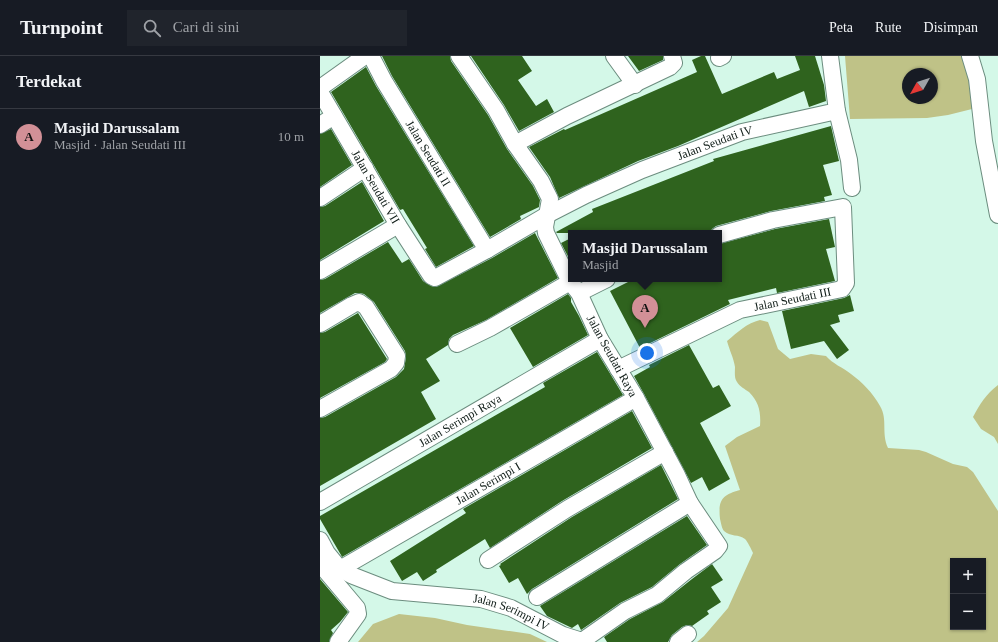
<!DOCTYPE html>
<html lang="id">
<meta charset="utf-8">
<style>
:root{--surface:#171b24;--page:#20242c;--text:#f1f3f6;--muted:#9ea1a6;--line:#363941;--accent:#d29097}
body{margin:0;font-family:Georgia,serif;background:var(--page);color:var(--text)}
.controls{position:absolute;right:12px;bottom:12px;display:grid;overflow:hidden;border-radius:0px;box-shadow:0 1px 3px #0004}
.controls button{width:36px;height:36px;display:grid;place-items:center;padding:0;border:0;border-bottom:1px solid var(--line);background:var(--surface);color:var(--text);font:20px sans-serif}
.compass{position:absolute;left:582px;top:12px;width:36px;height:36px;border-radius:50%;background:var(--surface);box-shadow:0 1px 3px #0004;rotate:231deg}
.you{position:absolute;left:327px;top:297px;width:14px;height:14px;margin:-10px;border:3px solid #fff;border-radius:50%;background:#1a73e8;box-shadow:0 0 0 6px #1a73e833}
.badge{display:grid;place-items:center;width:26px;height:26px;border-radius:50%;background:var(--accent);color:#111;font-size:13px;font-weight:700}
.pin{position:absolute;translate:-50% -33px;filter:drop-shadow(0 1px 2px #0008)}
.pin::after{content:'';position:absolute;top:21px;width:14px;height:12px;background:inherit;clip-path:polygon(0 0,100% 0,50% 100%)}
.popup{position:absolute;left:248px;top:174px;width:154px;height:52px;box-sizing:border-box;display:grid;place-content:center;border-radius:0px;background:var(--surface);filter:drop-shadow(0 1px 3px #0005);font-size:13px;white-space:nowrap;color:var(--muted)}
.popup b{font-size:15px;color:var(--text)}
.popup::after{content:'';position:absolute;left:50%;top:100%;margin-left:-8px;border:8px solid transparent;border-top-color:var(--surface)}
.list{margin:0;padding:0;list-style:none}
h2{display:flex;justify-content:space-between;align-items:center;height:52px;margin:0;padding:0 16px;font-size:17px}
h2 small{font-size:13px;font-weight:400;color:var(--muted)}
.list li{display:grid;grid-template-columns:26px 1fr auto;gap:12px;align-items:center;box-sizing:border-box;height:56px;padding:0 16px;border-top:1px solid var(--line)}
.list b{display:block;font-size:15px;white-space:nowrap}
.list p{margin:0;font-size:13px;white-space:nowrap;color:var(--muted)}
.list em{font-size:13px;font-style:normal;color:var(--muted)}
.icon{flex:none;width:22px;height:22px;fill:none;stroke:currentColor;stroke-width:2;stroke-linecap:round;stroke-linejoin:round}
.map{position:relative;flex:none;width:678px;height:586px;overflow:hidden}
header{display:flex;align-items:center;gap:24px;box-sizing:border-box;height:56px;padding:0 20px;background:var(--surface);border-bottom:1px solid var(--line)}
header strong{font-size:19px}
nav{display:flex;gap:22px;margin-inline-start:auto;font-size:14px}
.search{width:280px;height:36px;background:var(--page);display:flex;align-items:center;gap:10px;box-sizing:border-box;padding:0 14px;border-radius:0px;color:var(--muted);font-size:15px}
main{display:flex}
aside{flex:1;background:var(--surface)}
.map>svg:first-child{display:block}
</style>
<header>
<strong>Turnpoint</strong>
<div class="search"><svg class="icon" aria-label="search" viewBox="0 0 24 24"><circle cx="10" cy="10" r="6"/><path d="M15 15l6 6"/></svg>Cari di sini</div>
<nav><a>Peta</a><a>Rute</a><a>Disimpan</a></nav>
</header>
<main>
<aside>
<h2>Terdekat<small></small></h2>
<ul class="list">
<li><span class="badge">A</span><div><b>Masjid Darussalam</b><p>Masjid · Jalan Seudati III</p></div><em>10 m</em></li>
</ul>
</aside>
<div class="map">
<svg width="678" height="586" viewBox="0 0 678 586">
<rect width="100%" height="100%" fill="#d4f8e8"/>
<path fill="#bfc287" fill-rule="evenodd" d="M525,0h127l8,51 -32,8 -21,3 -77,1zM588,18h24v24h-24z
M440,264l8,2 10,27 12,10 21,-5 15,2c7,8 16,11 25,18 11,8 22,19 29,32 8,13 1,27 8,42l31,2 7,2 27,12 14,3 6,5 25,39v131h-301l7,-6 24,-28 25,-55c-2,-4 -5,-11 -8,-14 -6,-5 -15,-2 -21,-8 -2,-2 -3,-8 -4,-12 -2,-19 2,-24 20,-29l-15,-44 12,-9 23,-11c1,-14 -1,-24 -11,-34 -4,-3 -9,-5 -12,-10 -3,-4 -2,-10 -2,-15 -1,-8 -6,-18 -8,-26 11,-9 20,-18 33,-21zM633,505h30v66h-30z
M678,329v59l-4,-7 -13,-8 -8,-12c7,-13 13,-23 25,-32z
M79,558l36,4 32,7 63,9 17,8h-189l15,-18z"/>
<path fill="#2f631e" d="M62,0h68l1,5 37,54 19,34 26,37 7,14 -1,7 -19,9 1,3 -31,18 -98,-161z
M151,0h51l10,15 -14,9 18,26 11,-7 7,13 -35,19 -15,-26z
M308,0h35v4l-24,11z
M381,0h4l17,38 52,-22 3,7 23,-9 -5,-14h20l9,29 2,16 -17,6 -5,-16 -126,55 -40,15 -79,37 -9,-21 -21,-30 35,-18 1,1 132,-58 -5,-12z
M46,11l10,19 98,160 -38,21 -11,-18 2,-1 -24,-39 -3,1 -69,-118z
M511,70l8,35 -16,4 9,30 -8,2 1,4 -54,10 -55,15 -4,3 -2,4h-153l-1,-1 37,-20 -1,-3 122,-48 -1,-2z
M11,73l21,36 -32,22v-53z
M42,126l22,39 -64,39v-53l5,-1z
M509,163l6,28 -9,2 9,32 -58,12 -1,-5 -48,12 2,4 -90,44 -30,-57 24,-12h85v-35l56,-15z
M215,177l23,45 -72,42 -33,15 -4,4 -1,6 -22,14 14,22 -19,11 15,27 -116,67v-68l5,-1 71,-40 8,-8 2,-12 -1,-6 -31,-49 -10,-8 -4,-1h-5l-35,20v-33l5,-1 63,-37 14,21 7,-4 14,22 8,5 5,1 56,-29z
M251,182v24l-10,-19z
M248,238l3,4v4l8,14 9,19 -55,32 -23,-39z
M530,239l4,16 -16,4 2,7 -10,3 19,25 -12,9 -13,-18 -33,8 -9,-38 62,-13z
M38,257l29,46 -2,3 -65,36v-65l5,-1z
M369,289l24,43 6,-3 12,21 -31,17 30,56 -21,12 -7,-14 -11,6 -47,-89 -10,-18 16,-9 -1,-2z
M277,296l26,43 -281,162 -1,-2 -21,-36v-3l225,-129 -2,-4z
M312,355l20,37 -90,53 -72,47 -5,-9 -49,31 1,2 -14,9 -6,-9 -15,9 -12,-20 76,-48 -3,-4z
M341,409l17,34 -146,90 -5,5 -9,-16 -9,5 -10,-17 2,-1 -1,-1 72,-47z
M367,460l20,29 -27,19 -28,23 -32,16 -39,27 -3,-6 -6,4 -25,-12 -7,-10z
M392,508l11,16 -12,7 10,15 -14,9 2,3 -17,12 -5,-1 -5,2 -10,8 -4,7h-61l-3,-5 26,-18 33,-17 29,-23z
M0,523l28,33 -8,10 -9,8 2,3 -4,9h-9z"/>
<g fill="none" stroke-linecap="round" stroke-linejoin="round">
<defs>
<g id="minor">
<path id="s1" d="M51,0l13,25 103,169"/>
<path d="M294,0l21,29"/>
<path d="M650,0l7,23 7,62 14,74"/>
<path d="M399,2l4,-2"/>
<path d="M0,32l45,-32"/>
<path id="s2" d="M0,36l78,133 33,51 4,2 52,-28 60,-35 39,-20 56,-25 100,-38 95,-21 -7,-55"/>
<path d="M517,55l12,49 3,28"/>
<path d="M0,69l14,-9"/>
<path d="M195,88l52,-28 103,-49 4,-4 -2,-7"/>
<path d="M0,142l45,-30"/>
<path d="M0,215l78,-46"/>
<path d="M259,237l28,-14"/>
<path d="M0,268l32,-19 7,-3 7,5 31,49 -1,7 -5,6 -71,40"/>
<path d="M137,288l33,-16 80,-46"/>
<path id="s3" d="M298,313l122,-59 102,-21 4,-6 -3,-76 -70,13 -54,15"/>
<path id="s4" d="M0,446l280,-163"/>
<path id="s5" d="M0,484l7,13 13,16 11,6 41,16 89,8 30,9 52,27 19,6 43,-30 32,-16 29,-24 29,-20 4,-5 -29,-43 -13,-28 -41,-77 -36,-59 -21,-46 -9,-11 -24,-49 -1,-6 5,-28 -9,-18 -26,-37 -19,-34 -37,-54"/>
<path d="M168,504l79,-51 98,-57"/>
<path d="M0,508l37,44 1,6 -20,28"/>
<path id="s6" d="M20,513l296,-171"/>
<path d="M217,541l153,-94"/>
<path d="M358,586l10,-8"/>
</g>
</defs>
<use href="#minor" stroke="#6c8d7f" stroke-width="18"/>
<use href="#minor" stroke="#fff" stroke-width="16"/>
</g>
<g text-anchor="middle" stroke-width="4" stroke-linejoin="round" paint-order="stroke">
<g font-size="12" fill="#0e1b16" stroke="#fff">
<text dy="4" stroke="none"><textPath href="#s2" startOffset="531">Jalan Seudati IV</textPath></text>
<text dy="4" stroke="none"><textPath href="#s1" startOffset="113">Jalan Seudati II</textPath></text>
<text dy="4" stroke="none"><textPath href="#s2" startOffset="110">Jalan Seudati VII</textPath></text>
<text dy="4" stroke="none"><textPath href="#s3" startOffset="189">Jalan Seudati III</textPath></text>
<text transform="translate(292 300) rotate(61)" y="4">Jalan Seudati Raya</text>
<text dy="4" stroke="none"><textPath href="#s4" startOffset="162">Jalan Serimpi Raya</textPath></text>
<text dy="4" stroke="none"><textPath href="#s6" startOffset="171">Jalan Serimpi I</textPath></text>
<text dy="4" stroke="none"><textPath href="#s5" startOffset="214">Jalan Serimpi IV</textPath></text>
</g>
</g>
</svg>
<div class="controls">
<button>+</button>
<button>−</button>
</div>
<svg class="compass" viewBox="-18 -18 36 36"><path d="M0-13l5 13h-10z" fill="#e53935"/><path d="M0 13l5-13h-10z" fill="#9ea1a6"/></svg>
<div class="you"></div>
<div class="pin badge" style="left:325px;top:272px">A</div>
<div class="popup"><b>Masjid Darussalam</b>Masjid</div>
</div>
</main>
